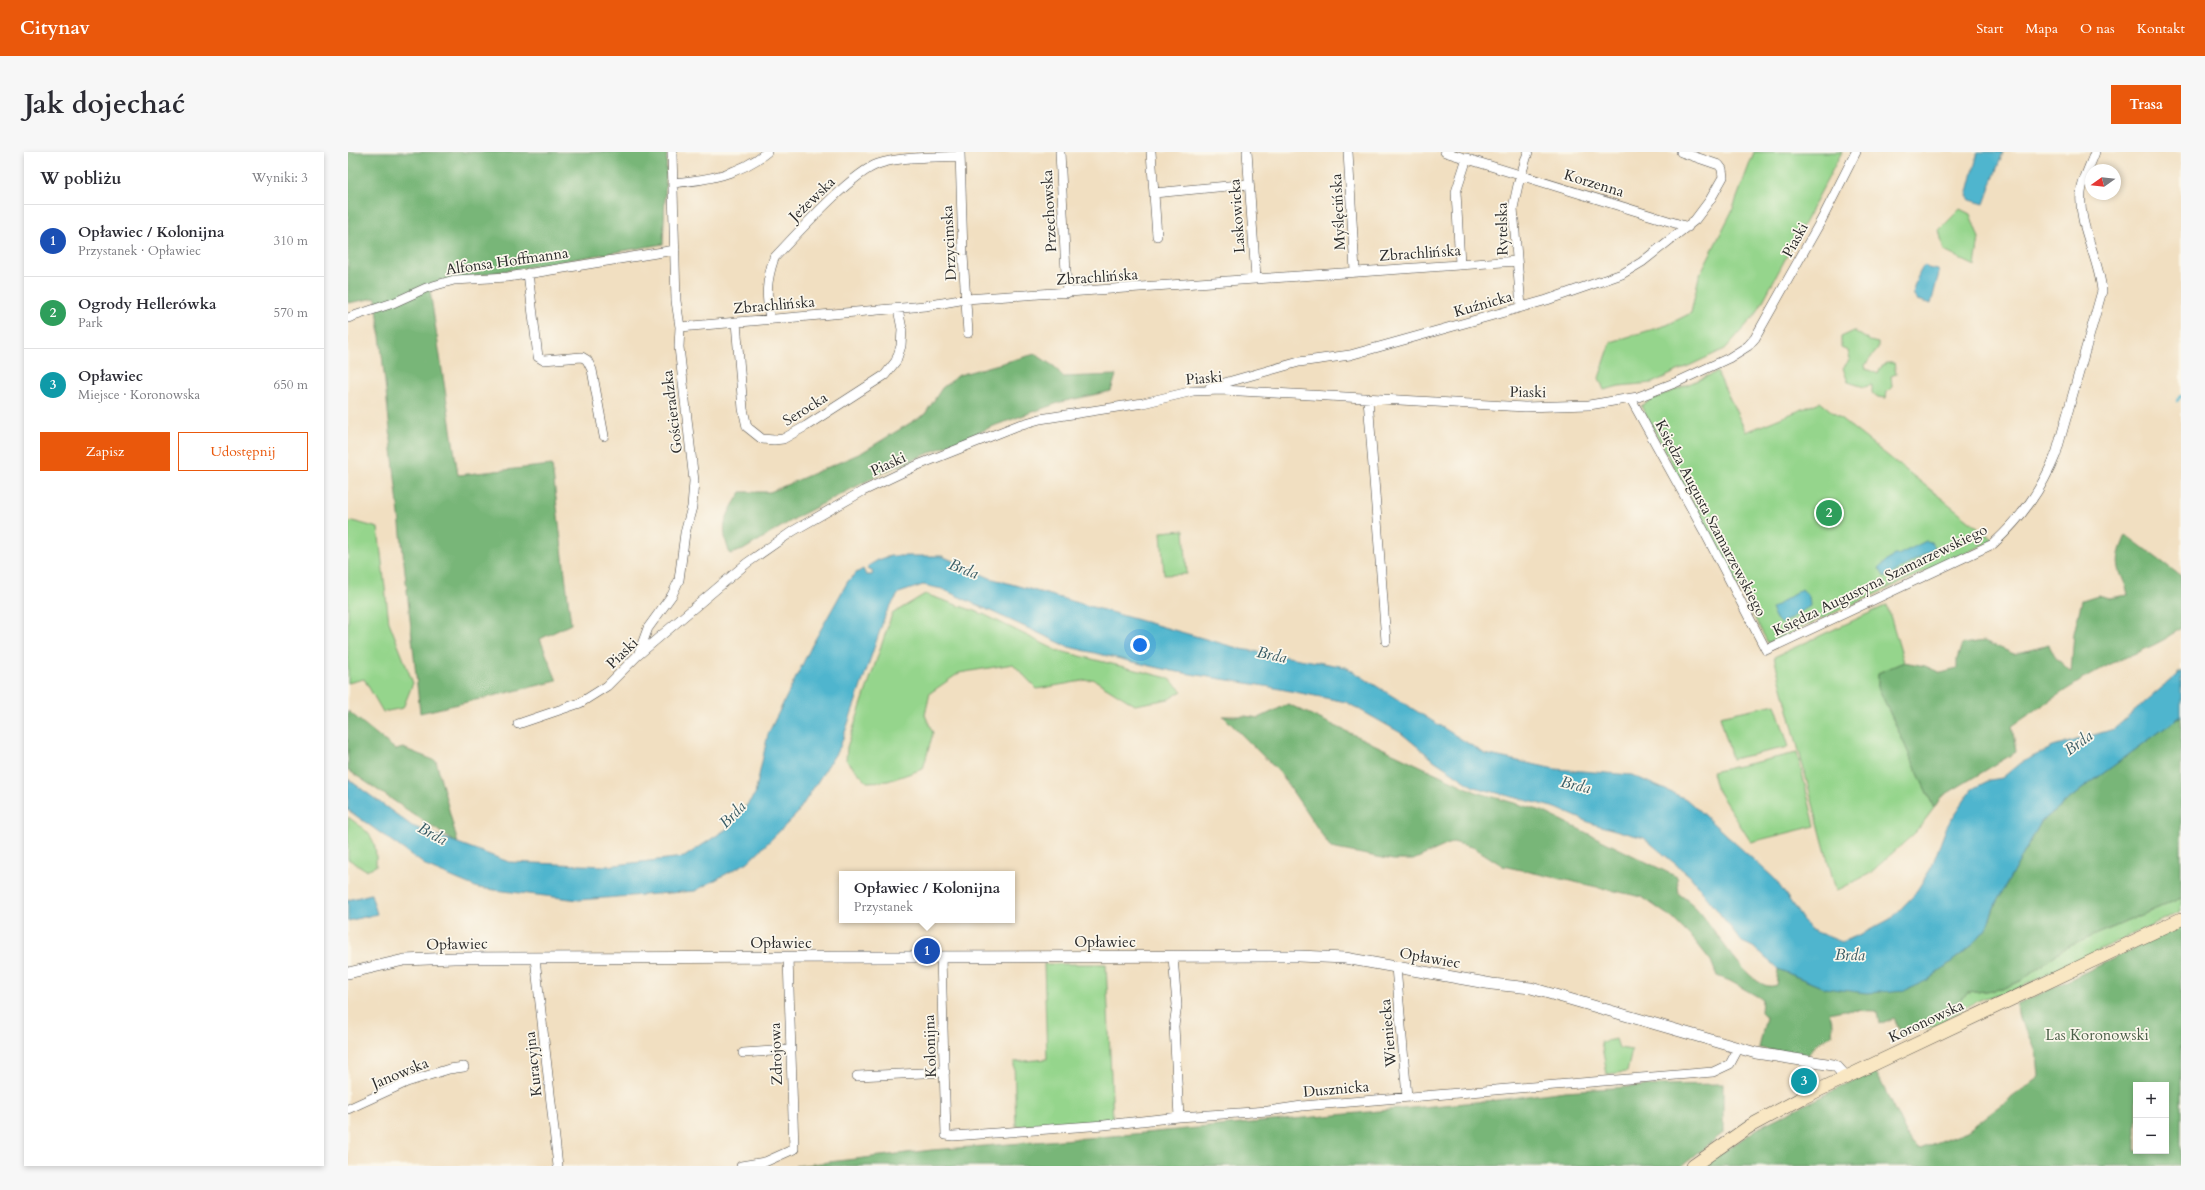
<!DOCTYPE html>
<html lang="pl">
<meta charset="utf-8">
<style>
:root{--surface:#fff;--page:#f7f7f7;--text:#2b2b33;--muted:#7c7c81;--line:#e1e1e2;--accent:#ea580c}
body{margin:0;font-family:Cardo,serif;background:var(--page);color:var(--text)}
.controls{position:absolute;right:12px;bottom:12px;display:grid;overflow:hidden;border-radius:0px;box-shadow:0 2px 6px #0003}
.controls button{width:36px;height:36px;display:grid;place-items:center;padding:0;border:0;border-bottom:1px solid var(--line);background:var(--surface);color:var(--text);font:20px sans-serif}
.compass{position:absolute;left:1737px;top:12px;width:36px;height:36px;border-radius:50%;background:var(--surface);box-shadow:0 2px 6px #0003;rotate:255deg}
.you{position:absolute;left:792px;top:493px;width:14px;height:14px;margin:-10px;border:3px solid #fff;border-radius:50%;background:#1a73e8;box-shadow:0 0 0 6px #1a73e833}
.badge{display:grid;place-items:center;width:26px;height:26px;border-radius:50%;background:var(--accent);color:#fff;font-size:13px;font-weight:700}
.pin{position:absolute;translate:-50% -50%;border:2px solid #fff;box-shadow:0 1px 4px #0006}
.popup{position:absolute;left:491px;top:719px;width:176px;height:52px;box-sizing:border-box;display:grid;place-content:center;border-radius:0px;background:var(--surface);filter:drop-shadow(0 1px 3px #0005);font-size:13px;white-space:nowrap;color:var(--muted)}
.popup b{font-size:15px;color:var(--text)}
.popup::after{content:'';position:absolute;left:50%;top:100%;margin-left:-8px;border:8px solid transparent;border-top-color:var(--surface)}
.list{margin:0;padding:0;list-style:none}
h2{display:flex;justify-content:space-between;align-items:center;height:52px;margin:0;padding:0 16px;font-size:17px}
h2 small{font-size:13px;font-weight:400;color:var(--muted)}
.list li{display:grid;grid-template-columns:26px 1fr auto;gap:12px;align-items:center;box-sizing:border-box;height:72px;padding:0 16px;border-top:1px solid var(--line)}
.list b{display:block;font-size:15px;white-space:nowrap}
.list p{margin:0;font-size:13px;white-space:nowrap;color:var(--muted)}
.list em{font-size:13px;font-style:normal;color:var(--muted)}
.actions{display:flex;gap:8px;padding:12px 16px}
.actions a{flex:1;padding:9px 0;border:1px solid var(--accent);border-radius:0px;text-align:center;font-size:14px;color:var(--accent)}
.actions .main{background:var(--accent);color:#fff}
.map{position:relative;flex:none;width:1833px;height:1014px;overflow:hidden;border-radius:0px}
header{display:flex;align-items:center;gap:24px;box-sizing:border-box;height:56px;padding:0 20px;background:var(--accent);color:#fff}
header strong{font-size:19px}
nav{display:flex;gap:22px;margin-inline-start:auto;font-size:14px}
.intro{display:flex;align-items:center;justify-content:space-between;box-sizing:border-box;height:96px;padding:0 24px}
h1{margin:0;font-size:28px}
.button{padding:10px 18px;border-radius:0px;background:var(--accent);color:#fff;font-size:14px;font-weight:700}
main{display:flex;gap:24px;padding:0 24px}
aside{flex:1;background:var(--surface);border-radius:0px;box-shadow:0 2px 6px #0003}
.map>svg:first-child{display:block}
</style>
<header>
<strong>Citynav</strong>
<nav><a>Start</a><a>Mapa</a><a>O nas</a><a>Kontakt</a></nav>
</header>
<div class="intro"><h1>Jak dojechać</h1><a class="button">Trasa</a></div>
<main>
<aside>
<h2>W pobliżu<small>Wyniki: 3</small></h2>
<ul class="list">
<li><span class="badge" style="background:#1a4fb4">1</span><div><b>Opławiec / Kolonijna</b><p>Przystanek · Opławiec</p></div><em>310 m</em></li>
<li><span class="badge" style="background:#2e9e5b">2</span><div><b>Ogrody Hellerówka</b><p>Park</p></div><em>570 m</em></li>
<li><span class="badge" style="background:#0f9aa8">3</span><div><b>Opławiec</b><p>Miejsce · Koronowska</p></div><em>650 m</em></li>
</ul>
<div class="actions"><a class="main">Zapisz</a><a>Udostępnij</a></div>
</aside>
<div class="map">
<svg width="1833" height="1014" viewBox="0 0 1833 1014">
<rect width="100%" height="100%" fill="#fbf7ec"/>
<filter id="ink" filterUnits="userSpaceOnUse"><feTurbulence type="fractalNoise" baseFrequency=".025" numOctaves="2"/><feDisplacementMap in="SourceGraphic" scale="8" xChannelSelector="R" yChannelSelector="G"/><feConvolveMatrix kernelMatrix="1 2 1 2 8 2 1 2 1" color-interpolation-filters="sRGB"/></filter>
<filter id="wash" filterUnits="userSpaceOnUse"><feTurbulence type="fractalNoise" baseFrequency=".012" numOctaves="4" result="noise"/><feDisplacementMap in="SourceGraphic" scale="16" xChannelSelector="R" yChannelSelector="G"/><feGaussianBlur stdDeviation="0.9" result="paint"/><feColorMatrix in="noise" values="0 0 0 0 0 0 0 0 0 0 0 0 0 0 0 0 0 1.4 0 .05"/><feComposite in="paint" operator="in"/></filter>
<g filter="url(#wash)">
<rect width="100%" height="100%" fill="#f1dfc1"/>
<path fill="#95d58c" stroke="#60805c" d="M1406,0h88l-86,162 -31,35 -73,34 -33,3 -15,4 -5,-12 12,-36 56,-17 24,-12 8,-37 33,-65z
M1612,57l10,5 9,24 -4,28 -31,-15 -5,-21z
M1506,179l16,10 8,2v6l-13,16 1,4 12,5 2,-6 7,-5h7l2,11 -5,2 1,11 -5,5 -1,6 -8,-1 -6,-4v-8l-8,2 -16,-5 -5,-14 7,-9 -2,-8 -7,-3v-11z
M1369,220l29,60 74,-30 174,138 -226,103 -127,-237 10,-6z
M5,369l25,7 11,94 24,61 -10,25 -20,4 -19,-33 -16,4v-160z
M836,378l3,44 -23,1 -3,-43z
M577,442l58,20 73,36 112,28 14,13 -13,8 -34,6 -42,-26 -56,10 -24,-25 -54,9 -29,20 -5,22 8,18 -10,36 -35,12 -21,1 -21,-22 1,-13 45,-133z
M1539,453l17,57 -26,11v14l56,121 -18,24 -47,42 -33,17 -62,-234z
M1427,552l14,43 -57,12 -12,-43z
M1449,601l18,73 -64,16 -35,-54 -4,-16z
M0,665c22,16 29,20 28,49l-10,4 -18,-11z
M1833,746v13l-177,84c-6,1 -13,1 -19,3 -24,8 -40,29 -67,32l-1,-1 15,-8 36,-28 34,-4 22,-10 39,-30z
M696,812h62l7,157 -97,5 -2,-64 33,-3z
M1268,887l3,9 13,2 -5,22 -20,2 -6,-32z"/>
<path fill="#78b678" stroke="#527052" fill-rule="evenodd" d="M0,0h319l-4,92 -234,40 29,191 94,-10 19,159 -31,15 17,42 -137,32 -44,-415 -28,5z
M687,202l20,13 8,10 53,-2 -5,16 -50,11 -65,23 -112,47 -85,44 -56,34 -13,4c-11,-29 -5,-36 11,-62h29l91,-39 64,-39 17,-26 17,-13z
M1778,383l55,41v52c-23,19 -52,26 -78,40 -32,17 -61,38 -91,58l4,26 -75,45 -7,11 -56,-121v-14l26,-11 21,4 16,7 16,-4v-10l5,-15 22,-3 30,13 35,-9 6,12 16,15 3,-39 8,-33 16,-5 12,3 18,-3c-2,-12 -7,-17 -9,-27 -3,-11 3,-23 7,-33z
M940,552l188,88 66,19 135,66 2,17c7,5 14,10 19,16 15,16 55,86 78,75l2,-16 46,19 104,-8 41,-32 17,-19 9,-24 46,-83 41,-33 99,-73v182l-118,51 -39,30 -22,10 -34,4 -36,28 -29,15 -9,-18 -15,6 -2,-13 -34,-1 -14,3 4,10 -1,12 -17,10 -8,11 -48,-8 7,-31 -5,-5 1,-13 -32,-18 -13,-5 -6,-15 -16,-20 -23,-23 -30,-21 -139,-31 -28,-18 -22,-6 -40,18h-20l-62,-12 -51,-75 -57,-57h22l14,2z
M0,559l48,39 7,-2 33,13 22,83 -110,-74z
M1833,774v240h-479l61,-41 102,-50 11,-2 2,3 32,65 10,8 47,-18 72,-54c-1,-14 -2,-27 -9,-40 -9,-16 -11,-13 -13,-32zM1788,933h30v66h-30z
M1375,932v49l-41,33h-887l137,-16 180,-14 385,-36 68,-9 95,-6z"/>
<path fill="#50b5ce" stroke="#3e707c" d="M1630,0h25l-19,52 -14,-4 -3,-4z
M1577,113l3,3 10,2 1,3 -8,31 -14,-4c-9,-8 2,-24 5,-33z
M1578,389l5,1 3,6 -2,2 -47,28 -6,-10 15,-13h4z
M542,404h52l48,22 251,71 105,18 139,87 70,15 77,6 54,24 89,80 34,50 33,13 22,-9 28,-15 22,-23 17,-27 16,-42 25,-37 18,-9 12,-2 18,-15 33,-16 61,-18 67,-58v45l-99,73 -41,33 -46,83 -9,24 -17,19 -41,32 -22,10 -39,3 -43,-5 -46,-19 -25,-22 -11,-5 -52,-66 -46,-38 -51,-14 -37,-16 -82,-21 -39,-26 -34,-28 -55,-31 -81,-16 -93,-15 -103,-24 -127,-58 -19,-4 -24,8 -13,20 -46,134 -44,68 -48,47 -53,29 -116,9 -101,-12 -50,-21 -80,-57v-31l64,47 97,36 97,4 78,-9 47,-31 24,-32 13,-60 44,-89 36,-64 8,-8 7,-4 3,6h6l1,-4 -5,-3v-2l10,-6z
M1454,437l7,8 1,9 -29,18 -5,-5 -5,-10z
M23,742l6,20 -29,7v-21z"/>
<g fill="none" stroke-linecap="round" stroke-linejoin="round">
<path stroke="#50b5ce" stroke-width="2.5" d="M1829,249l4,-5"/>
</g>
</g>
<g filter="url(#ink)">
<g fill="none" stroke-linecap="round" stroke-linejoin="round">
<defs>
<path id="minor" d="M612,0l3,103 5,78
M712,0l7,141
M803,0l6,84
M899,0l9,126
M1000,0l7,119
M1097,0l243,75
M325,31c34,-3 66,-8 94,-31
M806,41l95,-9
M1112,112l-4,-72 11,-34
M180,121l10,84 5,3 39,-3 5,3 5,10 12,66
M1173,155l-8,-99 5,-23 10,-33
M0,166l45,-15 33,-15 28,-8 54,-3 167,-27
M422,167c-4,-24 -4,-37 4,-61 22,-23 76,-84 104,-94 23,-8 57,-6 82,-8
M388,170l7,87 4,18 15,12 12,1 9,-1 23,-13 79,-51 11,-14 5,-15 1,-17 -4,-20
M332,175l245,-21 41,-7 551,-38
M862,235l89,-25 51,-7 97,-27 100,-28 75,-26 20,-12 53,-42 15,-20 13,-23 -1,-8 -3,-4 -38,-13
M1020,247l18,242
M1283,247l73,132 62,119 227,-106c29,-27 48,-53 63,-90l46,-163c-3,-34 -24,-65 -21,-98 1,-13 10,-29 14,-41
M290,503l10,-27 24,-33 7,-15 6,-47 7,-26 2,-26 -15,-134 1,-20 -4,-26 -4,-149
M170,572l62,-21 27,-17 30,-30 110,-93 46,-32 70,-40 55,-26 101,-40 21,-6 103,-16 50,-12 29,-1 303,17 64,-2 49,-8 39,-15 52,-24 19,-12 7,-8 67,-119 34,-67
M593,805l5,178 7,1 151,-11 75,-8 -5,-91 3,-21 -4,-48
M187,806l23,208
M1048,815l11,130
M395,901l47,-3
M509,924l88,-4
M0,957l59,-27 42,-13 15,-2
M831,965l89,-6 34,-5 411,-34 17,-8 8,-15
M393,1014l24,-4 29,-13 -6,-192"/>
<path id="tertiary" d="M0,821l56,-13 50,-2 845,-2 46,2 147,26 39,4 225,65 77,12 4,2 9,10"/>
<path id="secondary" d="M1345,1014l57,-40 52,-28 379,-179"/>
</defs>
<use href="#minor" stroke="#494642" stroke-width="10"/>
<use href="#tertiary" stroke="#494642" stroke-width="12"/>
<use href="#secondary" stroke="#494642" stroke-width="14"/>
<use href="#minor" stroke="#fff" stroke-width="9"/>
<use href="#tertiary" stroke="#fff" stroke-width="11"/>
<use href="#secondary" stroke="#f9e7c3" stroke-width="13"/>
</g>
</g>
<g text-anchor="middle" stroke-width="3.5" stroke-linejoin="round" paint-order="stroke">
<g font-size="15" fill="#2b2b2b" stroke="#fbf7ec">
<text transform="translate(1246 31) rotate(17)" y="5">Korzenna</text>
<text transform="translate(464 47) rotate(-44)" y="5">Jeżewska</text>
<text transform="translate(701 59) rotate(-93)" y="5">Przechowska</text>
<text transform="translate(990 60) rotate(-93)" y="5">Myślęcińska</text>
<text transform="translate(889 64) rotate(-94)" y="5">Laskowicka</text>
<text transform="translate(1154 77) rotate(-91)" y="5">Rytelska</text>
<text transform="translate(1447 88) rotate(-61)" y="5">Piaski</text>
<text transform="translate(601 91) rotate(-93)" y="5">Drzycimska</text>
<text transform="translate(1072 101) rotate(-4)" y="5">Zbrachlińska</text>
<text transform="translate(159 109) rotate(-8)" y="5">Alfonsa Hoffmanna</text>
<text transform="translate(749 125) rotate(-4)" y="5">Zbrachlińska</text>
<text transform="translate(1135 152) rotate(-16)" y="5">Kuźnicka</text>
<text transform="translate(426 153) rotate(-5)" y="5">Zbrachlińska</text>
<text transform="translate(856 226) rotate(-5)" y="5">Piaski</text>
<text transform="translate(1180 240) rotate(1)" y="5">Piaski</text>
<text transform="translate(457 257) rotate(-32)" y="5">Serocka</text>
<text transform="translate(324 260) rotate(-97)" y="5">Gościeradzka</text>
<text transform="translate(540 312) rotate(-25)" y="5">Piaski</text>
<text transform="translate(1363 366) rotate(62)" y="5">Księdza Augusta Szamarzewskiego</text>
<text transform="translate(1532 428) rotate(-26)" y="5">Księdza Augustyna Szamarzewskiego</text>
<text transform="translate(274 501) rotate(-44)" y="5">Piaski</text>
<text x="757" y="795">Opławiec</text>
<text x="433" y="796">Opławiec</text>
<text transform="translate(109 792) rotate(-1)" y="5">Opławiec</text>
<text transform="translate(1082 806) rotate(10)" y="5">Opławiec</text>
<text transform="translate(1578 869) rotate(-25)" y="5">Koronowska</text>
<text transform="translate(1040 881) rotate(-95)" y="5">Wieniecka</text>
<text transform="translate(582 894) rotate(-92)" y="5">Kolonijna</text>
<text transform="translate(428 902) rotate(-92)" y="5">Zdrojowa</text>
<text transform="translate(185 912) rotate(-96)" y="5">Kuracyjna</text>
<text transform="translate(52 921) rotate(-22)" y="5">Janowska</text>
<text transform="translate(988 937) rotate(-5)" y="5">Dusznicka</text>
</g>
<g font-size="15" fill="#4b5e48" stroke="#fbf7ec">
<text x="1749" y="888">Las Koronowski</text>
</g>
<g font-size="16" font-style="italic" fill="#385b64" stroke="#fbf7ec">
<text transform="translate(616 416) rotate(21)" y="6">Brda</text>
<text transform="translate(924 502) rotate(12)" y="6">Brda</text>
<text transform="translate(1730 590) rotate(-36)" y="6">Brda</text>
<text transform="translate(1228 632) rotate(14)" y="6">Brda</text>
<text transform="translate(384 662) rotate(-46)" y="6">Brda</text>
<text transform="translate(85 681) rotate(29)" y="6">Brda</text>
<text transform="translate(1502 802) rotate(1)" y="6">Brda</text>
</g>
</g>
</svg>
<div class="controls">
<button>+</button>
<button>−</button>
</div>
<svg class="compass" viewBox="-18 -18 36 36"><path d="M0-13l5 13h-10z" fill="#e53935"/><path d="M0 13l5-13h-10z" fill="#7c7c81"/></svg>
<div class="you"></div>
<div class="pin badge" style="left:579px;top:799px;background:#1a4fb4">1</div>
<div class="popup"><b>Opławiec / Kolonijna</b>Przystanek</div>
<div class="pin badge" style="left:1481px;top:361px;background:#2e9e5b">2</div>
<div class="pin badge" style="left:1456px;top:929px;background:#0f9aa8">3</div>
</div>
</main>
